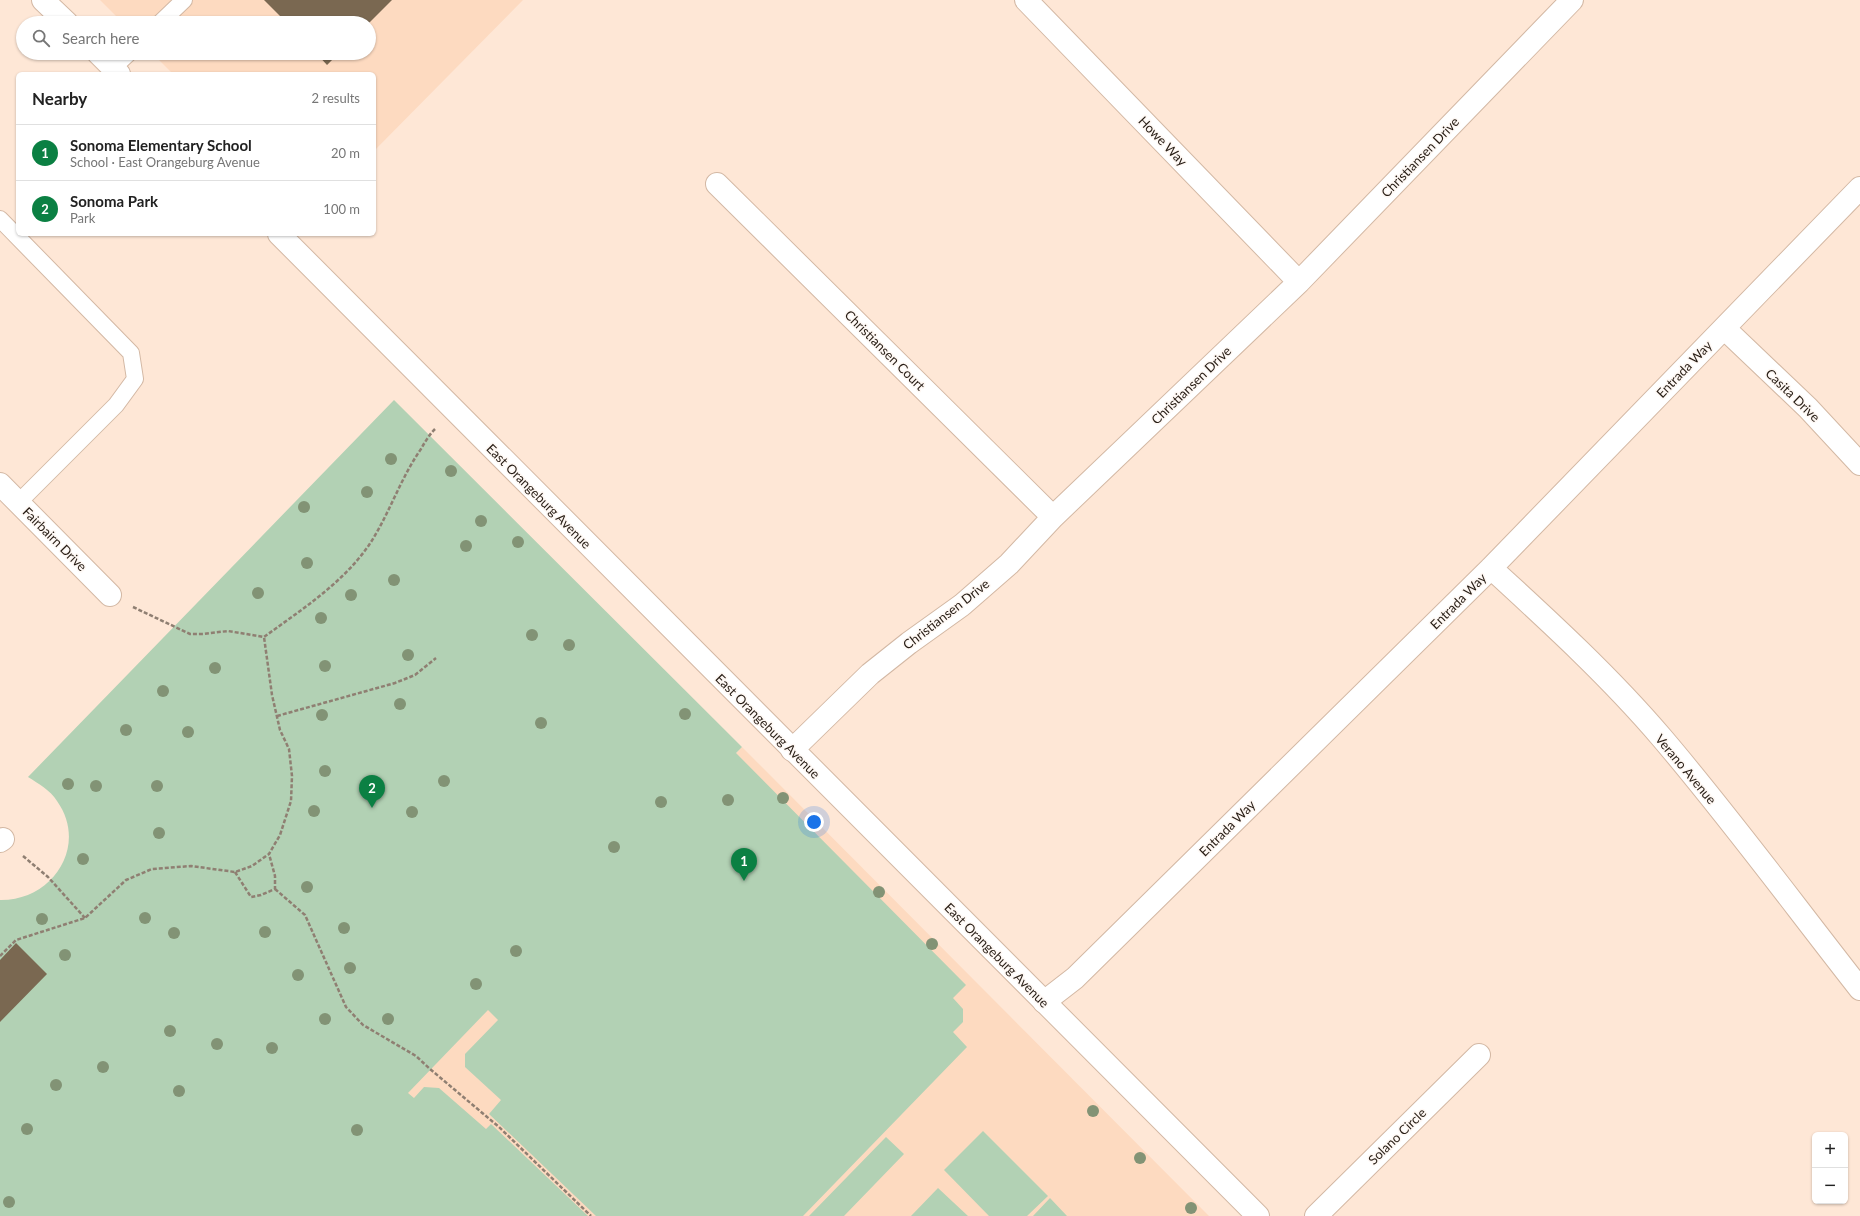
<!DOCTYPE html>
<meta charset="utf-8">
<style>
:root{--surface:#fff;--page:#f2f2f2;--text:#222;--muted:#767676;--line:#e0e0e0;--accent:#0b8043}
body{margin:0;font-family:Lato,sans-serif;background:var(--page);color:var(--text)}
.controls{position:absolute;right:12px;bottom:12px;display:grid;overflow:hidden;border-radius:6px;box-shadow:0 1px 3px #0004}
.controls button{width:36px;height:36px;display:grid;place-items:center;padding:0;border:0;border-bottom:1px solid var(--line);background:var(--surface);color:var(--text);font:20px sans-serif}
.you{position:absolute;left:814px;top:822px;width:14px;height:14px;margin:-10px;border:3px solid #fff;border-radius:50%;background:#1a73e8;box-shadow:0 0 0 6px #1a73e833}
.badge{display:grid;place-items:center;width:26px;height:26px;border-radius:50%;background:var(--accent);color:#fff;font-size:13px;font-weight:700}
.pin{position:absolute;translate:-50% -33px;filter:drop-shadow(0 1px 2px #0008)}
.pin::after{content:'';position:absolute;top:21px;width:14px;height:12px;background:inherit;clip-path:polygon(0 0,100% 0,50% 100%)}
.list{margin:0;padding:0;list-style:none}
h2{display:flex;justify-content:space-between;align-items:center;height:52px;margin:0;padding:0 16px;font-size:17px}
h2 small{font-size:13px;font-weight:400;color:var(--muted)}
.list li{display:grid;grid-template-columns:26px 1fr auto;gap:12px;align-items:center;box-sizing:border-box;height:56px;padding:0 16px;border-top:1px solid var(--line)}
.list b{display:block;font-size:15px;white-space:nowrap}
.list p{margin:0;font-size:13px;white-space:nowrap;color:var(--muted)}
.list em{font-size:13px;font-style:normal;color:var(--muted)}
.icon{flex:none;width:22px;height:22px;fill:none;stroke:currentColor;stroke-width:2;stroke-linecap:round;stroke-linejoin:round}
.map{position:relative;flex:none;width:1860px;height:1216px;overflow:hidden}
.search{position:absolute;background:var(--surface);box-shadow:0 1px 3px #0004;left:16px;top:16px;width:360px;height:44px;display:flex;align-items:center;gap:10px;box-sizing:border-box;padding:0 14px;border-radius:22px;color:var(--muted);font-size:15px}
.panel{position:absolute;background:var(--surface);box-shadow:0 1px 3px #0004;left:16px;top:72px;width:360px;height:164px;border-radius:6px}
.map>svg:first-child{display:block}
</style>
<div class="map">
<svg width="1860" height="1216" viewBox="0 0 1860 1216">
<rect width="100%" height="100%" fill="#fee7d6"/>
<path fill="#fddac0" d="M100,0h423l-149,151v-77h-201l-21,-21h217v-30h-246z
M742,747l467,469h-921z"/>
<path fill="#b2d1b4" d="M394,400l348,347 -6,6 230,232 -13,13 10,11v13l-10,10 14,15 -164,169h-207l-107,-102 12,-14 -36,-33v-13l33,-34 -10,-10 -80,83 6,5 10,-11 15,1 47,41 5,-5 97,92h-588v-316c52,1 89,-54 57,-99 -7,-11 -18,-17 -29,-24z
M983,1131l65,65 -21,20h-38l-45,-46z
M886,1137l18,17 -60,62h-35z
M938,1188l30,28h-57z
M1050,1198l17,18h-34z"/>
<path fill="#7a6851" d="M264,0h128l-23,23h-82z
M316,53h23l-12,12z
M16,943l31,31 -47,48v-62z"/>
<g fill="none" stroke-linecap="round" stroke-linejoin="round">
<defs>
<path id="service" d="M160,23l24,-23
M113,68l16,-15
M0,219l131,134 4,26 -19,26 -98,98"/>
<path id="minor" d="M1026,0l273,282
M717,184l336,333
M1724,328l84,80 52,56
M0,484l110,111
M1491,568c59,54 119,109 171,170 69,81 132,167 198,251
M792,750l78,-76 39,-31 53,-38 47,-41 44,-47 246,-235 273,-282
M0,841l3,-2
M1044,1002l31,-24 416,-410 369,-380
M1316,1216l163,-161"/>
<path id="tertiary" d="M43,0l24,23
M98,53l21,21
M279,234l979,982"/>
</defs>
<use href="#service" stroke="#d3b8a4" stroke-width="18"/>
<use href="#minor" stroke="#d3b8a4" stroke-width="24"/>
<use href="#tertiary" stroke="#d3b8a4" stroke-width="24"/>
<path stroke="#8f7f72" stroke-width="2.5" stroke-dasharray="4 2" stroke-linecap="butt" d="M133,607l57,27h13l25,-3 36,6c37,-27 79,-54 105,-92 20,-30 31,-66 52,-96 4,-7 8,-14 14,-20
M277,716l118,-33 20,-8 21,-17
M23,856l25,21 37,41
M235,872l16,25 10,-2 14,-6v-13l-6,-22
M275,889l30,26 41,92 17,18 53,31 14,13 69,58 92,89
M0,956l16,-16 69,-22 41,-38 26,-11 39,-3 44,6 17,-6 17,-12 11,-19 11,-34 1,-25 -3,-27 -9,-19 -8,-35 -8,-58"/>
<use href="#service" stroke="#fff" stroke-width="16"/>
<use href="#minor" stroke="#fff" stroke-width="22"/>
<use href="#tertiary" stroke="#fff" stroke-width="22"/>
</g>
<g fill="#829375">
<circle cx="391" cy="459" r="6"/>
<circle cx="451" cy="471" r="6"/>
<circle cx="367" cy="492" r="6"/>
<circle cx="304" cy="507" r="6"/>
<circle cx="481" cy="521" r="6"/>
<circle cx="518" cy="542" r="6"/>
<circle cx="466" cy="546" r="6"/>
<circle cx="307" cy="563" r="6"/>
<circle cx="394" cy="580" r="6"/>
<circle cx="258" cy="593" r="6"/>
<circle cx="351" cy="595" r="6"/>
<circle cx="321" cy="618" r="6"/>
<circle cx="532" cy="635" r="6"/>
<circle cx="569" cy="645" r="6"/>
<circle cx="408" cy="655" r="6"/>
<circle cx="325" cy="666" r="6"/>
<circle cx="215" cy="668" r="6"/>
<circle cx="163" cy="691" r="6"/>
<circle cx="400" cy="704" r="6"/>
<circle cx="685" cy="714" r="6"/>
<circle cx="322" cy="715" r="6"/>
<circle cx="541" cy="723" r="6"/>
<circle cx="126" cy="730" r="6"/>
<circle cx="188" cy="732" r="6"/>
<circle cx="325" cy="771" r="6"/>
<circle cx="444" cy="781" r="6"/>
<circle cx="68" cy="784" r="6"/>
<circle cx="96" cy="786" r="6"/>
<circle cx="157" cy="786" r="6"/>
<circle cx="783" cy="798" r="6"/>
<circle cx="728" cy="800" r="6"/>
<circle cx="661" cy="802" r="6"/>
<circle cx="314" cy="811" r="6"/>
<circle cx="412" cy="812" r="6"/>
<circle cx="159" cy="833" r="6"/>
<circle cx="614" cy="847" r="6"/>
<circle cx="83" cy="859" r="6"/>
<circle cx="307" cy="887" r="6"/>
<circle cx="879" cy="892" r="6"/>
<circle cx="145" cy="918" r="6"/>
<circle cx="42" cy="919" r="6"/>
<circle cx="344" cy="928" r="6"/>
<circle cx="265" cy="932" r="6"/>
<circle cx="174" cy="933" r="6"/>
<circle cx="932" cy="944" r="6"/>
<circle cx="516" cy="951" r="6"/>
<circle cx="65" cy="955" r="6"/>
<circle cx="350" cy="968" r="6"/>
<circle cx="298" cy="975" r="6"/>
<circle cx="476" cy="984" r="6"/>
<circle cx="325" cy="1019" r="6"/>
<circle cx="388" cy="1019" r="6"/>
<circle cx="170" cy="1031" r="6"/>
<circle cx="217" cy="1044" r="6"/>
<circle cx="272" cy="1048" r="6"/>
<circle cx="103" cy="1067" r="6"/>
<circle cx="56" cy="1085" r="6"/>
<circle cx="179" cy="1091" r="6"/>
<circle cx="1093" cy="1111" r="6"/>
<circle cx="27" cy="1129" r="6"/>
<circle cx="357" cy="1130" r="6"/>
<circle cx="1140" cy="1158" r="6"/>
<circle cx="9" cy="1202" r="6"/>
<circle cx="1191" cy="1208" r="6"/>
</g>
<g text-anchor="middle" stroke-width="3" stroke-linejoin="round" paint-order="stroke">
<g font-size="13" fill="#251b13" stroke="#fef8f4">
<text transform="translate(1163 141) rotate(46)" y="5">Howe Way</text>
<text transform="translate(1420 157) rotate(-46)" y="5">Christiansen Drive</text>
<text transform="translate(885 350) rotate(45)" y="5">Christiansen Court</text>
<text transform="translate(1684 369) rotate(-46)" y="5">Entrada Way</text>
<text transform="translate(1191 385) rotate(-44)" y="5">Christiansen Drive</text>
<text transform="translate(1793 395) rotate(44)" y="5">Casita Drive</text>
<text transform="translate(539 496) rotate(45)" y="5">East Orangeburg Avenue</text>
<text transform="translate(55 539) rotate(45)" y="5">Fairbairn Drive</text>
<text transform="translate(1458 601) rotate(-45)" y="5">Entrada Way</text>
<text transform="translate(946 614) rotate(-38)" y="5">Christiansen Drive</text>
<text transform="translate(768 726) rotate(45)" y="5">East Orangeburg Avenue</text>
<text transform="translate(1686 769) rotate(50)" y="5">Verano Avenue</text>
<text transform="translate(1227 828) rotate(-45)" y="5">Entrada Way</text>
<text transform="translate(997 955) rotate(45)" y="5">East Orangeburg Avenue</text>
<text transform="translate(1397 1136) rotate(-44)" y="5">Solano Circle</text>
</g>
</g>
</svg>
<div class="controls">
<button>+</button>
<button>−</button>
</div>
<div class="you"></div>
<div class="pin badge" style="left:744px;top:881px">1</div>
<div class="pin badge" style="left:372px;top:808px">2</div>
<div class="search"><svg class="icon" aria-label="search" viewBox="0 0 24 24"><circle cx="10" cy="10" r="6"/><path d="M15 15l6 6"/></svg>Search here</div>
<section class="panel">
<h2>Nearby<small>2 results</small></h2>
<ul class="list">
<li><span class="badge">1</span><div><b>Sonoma Elementary School</b><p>School · East Orangeburg Avenue</p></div><em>20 m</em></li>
<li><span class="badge">2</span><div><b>Sonoma Park</b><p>Park</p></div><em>100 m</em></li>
</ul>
</section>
</div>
